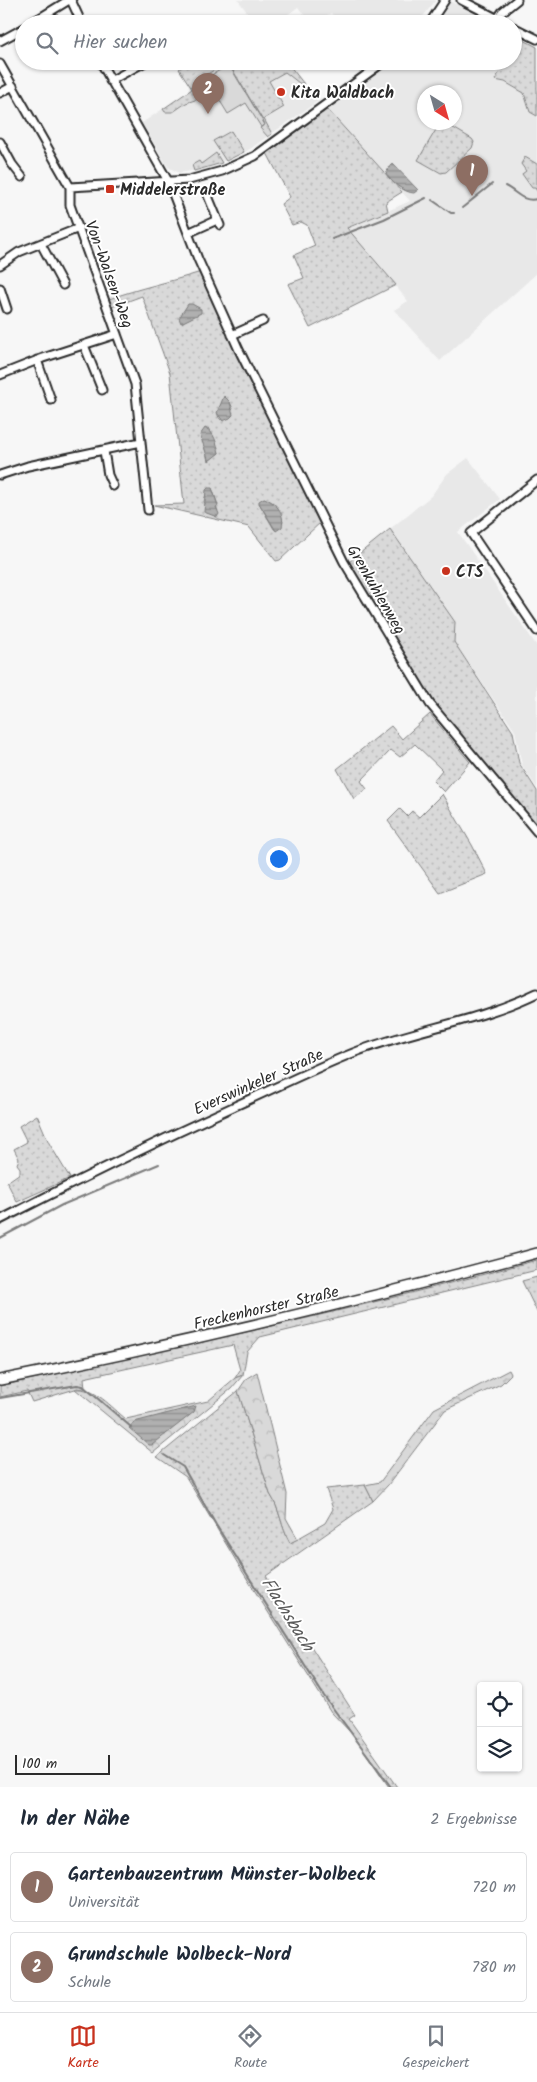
<!DOCTYPE html>
<html lang="de">
<meta charset="utf-8">
<style>
:root{--surface:#fff;--page:#f2f2f3;--text:#1f2937;--muted:#747a83;--line:#e0e1e3;--accent:#c8321e}
body{margin:0;font-family:Kalam,sans-serif;background:var(--page);color:var(--text)}
.controls{position:absolute;right:15px;bottom:15px;display:grid;overflow:hidden;border-radius:5px;box-shadow:0 1px 4px #0004}
.controls button{width:45px;height:45px;display:grid;place-items:center;padding:0;border:0;border-bottom:1px solid var(--line);background:var(--surface);color:var(--text);font:25px sans-serif}
.compass{position:absolute;left:417px;top:85px;width:45px;height:45px;border-radius:50%;background:var(--surface);box-shadow:0 1px 4px #0004;rotate:143deg}
.scale{position:absolute;left:15px;bottom:12px;width:95px;box-sizing:border-box;padding-left:5px;border:2px solid #2b2b2b;border-top:0;font-size:14px;line-height:18px;white-space:nowrap;color:#2b2b2b;-webkit-text-stroke:4px #fff;paint-order:stroke}
.you{position:absolute;left:278px;top:858px;width:18px;height:18px;margin:-12px;border:4px solid #fff;border-radius:50%;background:#1a73e8;box-shadow:0 0 0 8px #1a73e833}
.badge{display:grid;place-items:center;width:32px;height:32px;border-radius:50%;background:var(--accent);color:#fff;font-size:16px;font-weight:700}
.pin{position:absolute;translate:-50% -41px;filter:drop-shadow(0 1px 2px #0008)}
.pin::after{content:'';position:absolute;top:26px;width:18px;height:15px;background:inherit;clip-path:polygon(0 0,100% 0,50% 100%)}
.list{margin:0;padding:0;list-style:none}
h2{display:flex;justify-content:space-between;align-items:center;height:65px;margin:0;padding:0 20px;font-size:21px}
h2 small{font-size:16px;font-weight:400;color:var(--muted)}
.list li{display:grid;grid-template-columns:32px 1fr auto;gap:15px;align-items:center;box-sizing:border-box;height:70px;margin:0 10px 10px;padding:0 10px;border:1px solid var(--line);border-radius:5px}
.list b{display:block;font-size:19px;white-space:nowrap}
.list p{margin:0;font-size:16px;white-space:nowrap;color:var(--muted)}
.list em{font-size:16px;font-style:normal;color:var(--muted)}
.icon{flex:none;width:28px;height:28px;fill:none;stroke:currentColor;stroke-width:2;stroke-linecap:round;stroke-linejoin:round}
.map{position:relative;flex:none;width:537px;height:1787px;overflow:hidden}
.search{position:absolute;background:var(--surface);box-shadow:0 1px 4px #0004;left:15px;right:15px;top:15px;height:55px;display:flex;align-items:center;gap:12px;box-sizing:border-box;padding:0 18px;border-radius:28px;color:var(--muted);font-size:19px}
.sheet{height:225px;background:var(--surface)}
nav{display:flex;justify-content:space-around;align-items:center;box-sizing:border-box;height:70px;border-top:1px solid var(--line);background:var(--surface);font-size:14px;color:var(--muted)}
nav a{display:grid;justify-items:center;gap:2px}
nav .on{color:var(--accent)}
.map>svg:first-child{display:block}
</style>
<div class="map">
<svg width="537" height="1787" viewBox="0 0 537 1787">
<defs>
<pattern id="grass-dots" width="8" height="8" patternUnits="userSpaceOnUse" patternTransform="scale(1.25)"><rect width="8" height="8" fill="#d9d9d9"/><path d="M2 2h.1M6 6h.1" fill="none" stroke="#bababa" stroke-width="1.8" stroke-linecap="round"/></pattern>
<pattern id="forest-crowns" width="20" height="18" patternUnits="userSpaceOnUse" patternTransform="scale(1.25)"><rect width="20" height="18" fill="#d9d9d9"/><path d="M2 6a3 3 0 1 1 6 0M12 15a3 3 0 1 1 6 0" fill="none" stroke="#bababa"/></pattern>
<pattern id="water-rules" width="6" height="5" patternUnits="userSpaceOnUse" patternTransform="scale(1.25)"><rect width="6" height="5" fill="#b0b0b0"/><path d="M0 2.5h6" fill="none" stroke="#8f8f8f"/></pattern>
</defs>
<rect width="100%" height="100%" fill="#f7f7f7"/>
<filter id="ink" filterUnits="userSpaceOnUse"><feTurbulence type="fractalNoise" baseFrequency=".02" numOctaves="2"/><feDisplacementMap in="SourceGraphic" scale="10" xChannelSelector="R" yChannelSelector="G"/><feConvolveMatrix kernelMatrix="1 2 1 2 8 2 1 2 1" color-interpolation-filters="sRGB"/></filter>
<g filter="url(#ink)">
<path fill="#e8e8e8" fill-rule="evenodd" d="M238,0h198l-19,24h-77l-9,-11 -16,11h-4l-13,-17 -23,17h-19z
M450,1l44,23h-60z
M513,34l24,12v227l-97,88 -46,-51 14,-9 -61,-72 63,-28 -83,-92 64,-48h122zM424,92h30v30h-30z
M190,61h20l2,3 4,-3h70l18,23 17,15 -77,54 -40,16 -25,4 -11,-6 -26,-44 50,-34 -13,-20z
M468,458l32,41 -42,33 79,114v142l-15,-23 -7,-34 -61,-89 1,-20 -65,-93 41,-33 16,-22z"/>
<path fill="url(#grass-dots)" stroke="#828282" fill-rule="evenodd" d="M520,38l17,9v69l-7,-4 -6,-19 -19,-11 -10,-2 11,-19h7v-12z
M190,61h20l2,3 4,-3h70l18,23 -5,-1 -14,-11 -16,9 15,26 -20,12 8,15 -4,3 -8,-9 5,-4 -37,-62 -29,17 1,17 -2,3 -12,4 -13,9h-8l-2,-3 29,-20 -13,-20z
M327,109l75,83 -16,10 2,9 -41,17 49,57 -86,43 -22,-44 16,-6 -10,-23 21,-9 -8,-21 -6,-3 -9,3 -11,-21 9,-7 -23,-44z
M440,123h5l27,16 2,3 -2,6 -26,24 -5,1 -23,-13z
M231,131l13,21 -18,9 -13,-20z
M216,153l6,10 -28,8 -2,-6 7,-4 2,3z
M525,157l12,7v27l-2,-3h-3l-10,-14 4,-3 -5,-7z
M201,272l120,250 -41,38 -4,1 -27,-34 -95,-22 30,-1 -14,-131 -28,-77 -30,11 -3,-8c30,-11 61,-17 92,-27zM230,402l3,7 -12,11c-6,-6 -3,-11 1,-17zM208,428l5,8 6,17 -11,7 -3,-11zM212,488l6,17 -2,2 2,4 -14,-9 1,-5zM264,498c13,5 15,11 19,24l-7,8 -2,-1 -15,-26z
M390,529l65,93 -1,20 59,90 6,31 18,28v37l-103,-126 -43,-67 -42,-73z
M430,714l40,48 -26,30 -11,-11 9,-11 -27,-26 -15,13 -9,-7 -30,31 6,8 -13,10 -17,-30 54,-43 11,13z
M442,794l30,51 15,29 -47,19 -52,-72 12,-12 7,7 5,-5 7,6z
M37,1115l12,28 21,35 -53,24 -10,-20 13,-9v-5l-3,-4 2,-5 -5,-10 13,-7 -8,-16z
M537,1260v10l-277,67 -13,15 -4,23 -8,3 5,-8 -7,-25 -149,33 1,10 -10,1 -43,13 -5,-11 -27,6v-11c180,-39 359,-77 537,-126z
M537,1277v35l-15,-31z
M238,1391l32,103c10,15 11,33 20,49l35,-20 8,-14 -7,-20 39,-4 8,16 -107,75 89,139 -6,4 48,68h-8l-35,-51 -23,-24 -90,-143 -55,-92 -29,-20z"/>
<path fill="url(#forest-crowns)" stroke="#828282" d="M509,1370l2,4 -10,10 -56,26 -57,75 -15,16 -8,-16 15,-3 54,-73z
M257,1372l30,122 -1,24 12,21 -8,4c-9,-16 -10,-34 -20,-49l-32,-103 9,-13z
M243,1375l-12,14 -78,64 -78,-64c20,-2 36,18 51,30l82,-18 27,-23z"/>
<path fill="#d9d9d9" stroke="#828282" d="M229,65l36,60 -4,2 -15,-24 -18,11 -22,-36z"/>
<path fill="url(#water-rules)" stroke="#7b7b7b" d="M392,163l26,27 -4,3c-9,0 -25,-12 -28,-20z
M188,304h4l9,5v4l-20,10 -2,-5z
M224,396l6,6 3,13 -3,3 -7,3 -6,-8z
M205,428c9,3 12,16 14,25l-10,8 -9,-26z
M208,488h4l6,18 -2,1 3,7 -2,3 -13,-5 2,-22z
M264,498c12,5 21,14 18,29l-6,4 -17,-28v-2z
M196,1406l-2,6 -42,33h-3l-20,-17 5,-6z"/>
<g fill="none" stroke-linecap="round" stroke-linejoin="round">
<path stroke="#7b7b7b" stroke-width="2" d="M505,186c11,5 18,17 32,13
M432,200l19,13h3
M462,208l30,-24
M332,239l52,-20 42,-21
M0,1238l62,-33 97,-41
M0,1398l77,-13 6,1 48,41
M164,1455l19,12 33,58 108,171 67,91"/>
<defs>
<path id="minor" d="M71,0l11,24
M461,0l47,24
M498,18l4,-6 15,-12
M30,24l39,-24
M429,24l16,-24
M513,27l24,12
M0,41l24,-13
M100,61l68,120 30,78 41,91 105,212 86,142 107,128
M0,64l70,123v18l65,179 13,126
M110,81l37,-20
M0,93l13,-7
M0,142l12,22 10,13
M70,187l119,-7 33,-9 33,-15 130,-95
M208,196l12,29
M188,233l29,-13
M41,244l22,41
M0,265l19,-13 60,-24
M0,288l7,21
M232,335l31,-14
M84,345l18,45
M37,360l14,40
M0,375l43,-17 74,-24
M104,451l4,24 5,11
M0,475l28,-9 113,-24
M537,480l-66,53 66,98
M0,1220c78,-40 156,-78 235,-114 40,-18 78,-37 118,-53 61,-24 125,-31 184,-60"/>
<path id="major" d="M0,1380c181,-36 359,-79 537,-127"/>
</defs>
<use href="#minor" stroke="#2b2b2b" stroke-width="11"/>
<use href="#major" stroke="#2b2b2b" stroke-width="12"/>
<use href="#minor" stroke="#fff" stroke-width="7"/>
<use href="#major" stroke="#fff" stroke-width="9"/>
</g>
</g>
<g fill="#c8321e" stroke="#fff" stroke-width="2">
<circle cx="281" cy="92" r="5"/>
<rect x="105" y="184" width="10" height="10" rx="2.5"/>
<circle cx="446" cy="571" r="5"/>
</g>
<g text-anchor="middle" stroke-width="4" stroke-linejoin="round" paint-order="stroke">
<g font-size="16" font-weight="bold" fill="#2b2b2b" stroke="#fff" text-anchor="start">
<text x="291" y="98">Kita Waldbach</text>
<text x="120" y="195">Middelerstraße</text>
<text x="456" y="577">CTS</text>
</g>
<g font-size="16" fill="#2b2b2b" stroke="#fff">
<text transform="translate(110 274) rotate(70)" y="6">Von-Walsen-Weg</text>
<text transform="translate(377 589) rotate(60)" y="6">Grenkuhlenweg</text>
<text transform="translate(258 1081) rotate(-24)" y="6">Everswinkeler Straße</text>
<text transform="translate(266 1307) rotate(-13)" y="6">Freckenhorster Straße</text>
</g>
<g font-size="18" font-style="italic" fill="#5a5a5a" stroke="#fff">
<text transform="translate(288 1614) rotate(58)" y="6">Flachsbach</text>
</g>
</g>
</svg>
<div class="controls">
<button><svg class="icon" aria-label="locate" viewBox="0 0 24 24"><circle cx="12" cy="12" r="6"/><path d="M12 2v4M12 18v4M2 12h4M18 12h4"/></svg></button>
<button><svg class="icon" aria-label="layers" viewBox="0 0 24 24"><path d="M12 4l9 5-9 5-9-5zM3 14l9 5 9-5"/></svg></button>
</div>
<svg class="compass" viewBox="-18 -18 36 36"><path d="M0-13l5 13h-10z" fill="#e53935"/><path d="M0 13l5-13h-10z" fill="#747a83"/></svg>
<div class="scale">100 m</div>
<div class="you"></div>
<div class="pin badge" style="left:472px;top:196px;background:#8d6e63">1</div>
<div class="pin badge" style="left:208px;top:114px;background:#8d6e63">2</div>
<div class="search"><svg class="icon" aria-label="search" viewBox="0 0 24 24"><circle cx="10" cy="10" r="6"/><path d="M15 15l6 6"/></svg>Hier suchen</div>
</div>
<section class="sheet">
<h2>In der Nähe<small>2 Ergebnisse</small></h2>
<ul class="list">
<li><span class="badge" style="background:#8d6e63">1</span><div><b>Gartenbauzentrum Münster-Wolbeck</b><p>Universität</p></div><em>720 m</em></li>
<li><span class="badge" style="background:#8d6e63">2</span><div><b>Grundschule Wolbeck-Nord</b><p>Schule</p></div><em>780 m</em></li>
</ul>
</section>
<nav>
<a class="on"><svg class="icon" aria-label="map" viewBox="0 0 24 24"><path d="M3 6l6-2 6 2 6-2v14l-6 2-6-2-6 2zM9 4v14M15 6v14"/></svg>Karte</a>
<a><svg class="icon" aria-label="directions" viewBox="0 0 24 24"><path d="M12 3l9 9-9 9-9-9zM9 14v-3h6M13 9l2 2-2 2"/></svg>Route</a>
<a><svg class="icon" aria-label="saved" viewBox="0 0 24 24"><path d="M7 4h10v16l-5-4-5 4z"/></svg>Gespeichert</a>
</nav>
